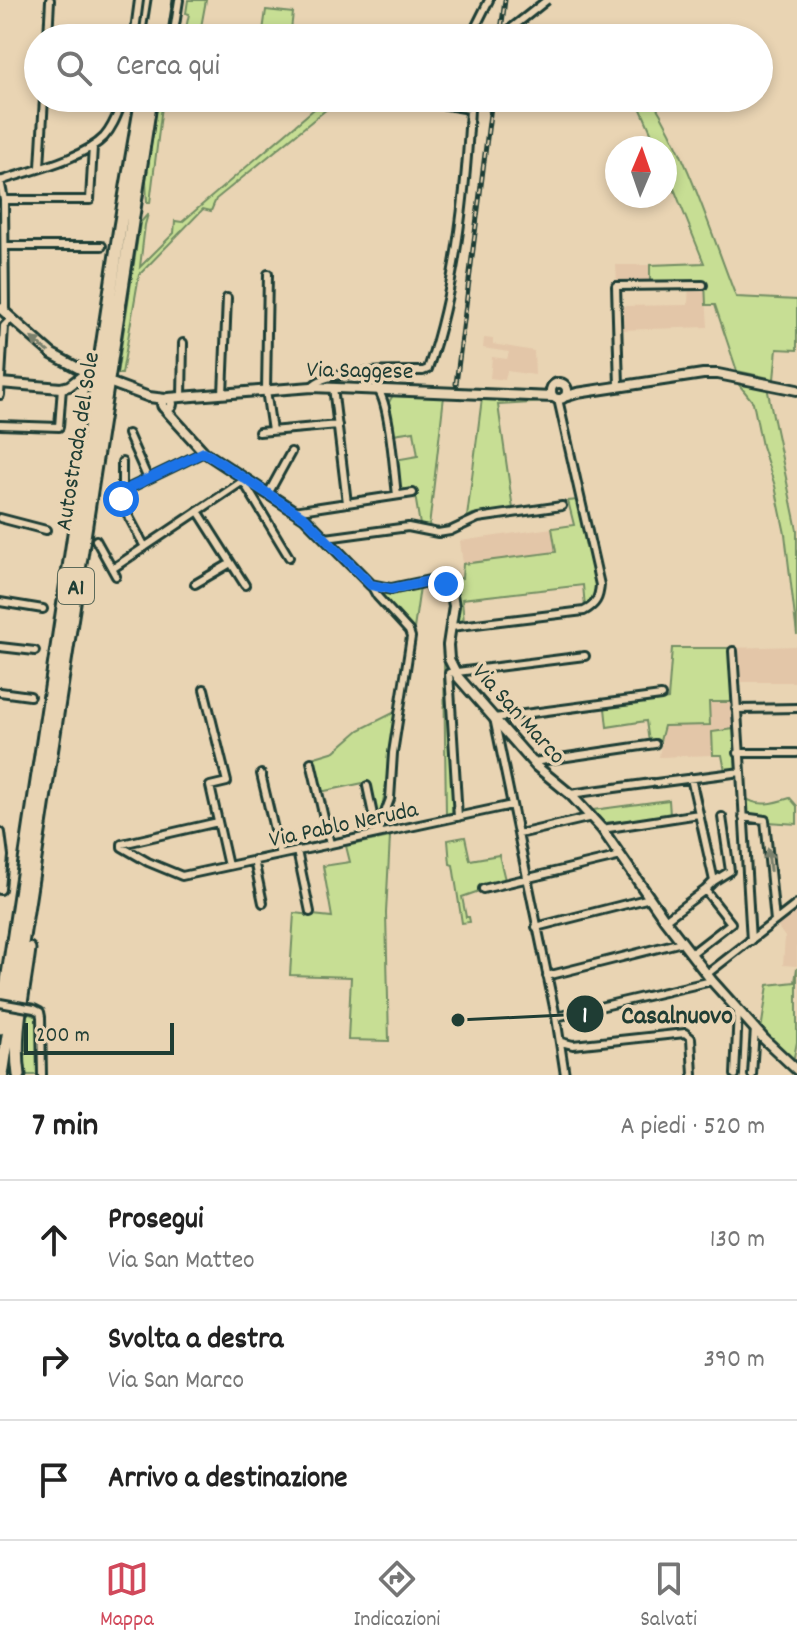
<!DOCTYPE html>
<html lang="it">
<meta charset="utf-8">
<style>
:root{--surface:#fff;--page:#f2f2f2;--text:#222;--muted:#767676;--line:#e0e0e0;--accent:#d1495b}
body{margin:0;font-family:Dekko,sans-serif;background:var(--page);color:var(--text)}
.compass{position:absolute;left:605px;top:136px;width:72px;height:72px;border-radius:50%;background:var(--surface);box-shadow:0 4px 12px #0003;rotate:2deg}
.scale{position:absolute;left:24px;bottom:20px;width:150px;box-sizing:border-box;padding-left:8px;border:4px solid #1f3d34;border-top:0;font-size:22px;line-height:28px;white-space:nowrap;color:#1f3d34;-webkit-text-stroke:6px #e9d4b3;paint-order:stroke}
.stop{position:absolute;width:24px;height:24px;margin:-18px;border:6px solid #1a73e8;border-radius:50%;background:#fff}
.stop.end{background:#1a73e8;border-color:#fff;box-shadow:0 2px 8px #0008}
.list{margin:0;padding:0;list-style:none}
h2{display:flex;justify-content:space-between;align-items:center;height:104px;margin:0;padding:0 32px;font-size:34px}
h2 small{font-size:26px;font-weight:400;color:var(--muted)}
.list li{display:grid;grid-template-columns:52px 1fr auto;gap:24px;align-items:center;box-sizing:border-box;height:120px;padding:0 32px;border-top:2px solid var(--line)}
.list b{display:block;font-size:30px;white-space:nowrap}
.list p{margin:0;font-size:26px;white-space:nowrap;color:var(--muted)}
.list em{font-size:26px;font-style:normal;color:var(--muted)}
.icon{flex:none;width:44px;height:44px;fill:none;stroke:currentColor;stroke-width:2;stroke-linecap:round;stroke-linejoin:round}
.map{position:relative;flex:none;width:797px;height:1075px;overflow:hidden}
.search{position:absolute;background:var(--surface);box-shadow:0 4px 12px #0003;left:24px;right:24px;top:24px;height:88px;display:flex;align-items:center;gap:20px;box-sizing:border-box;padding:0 28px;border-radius:44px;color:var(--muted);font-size:30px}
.sheet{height:464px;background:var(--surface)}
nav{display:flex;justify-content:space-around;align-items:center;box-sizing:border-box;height:112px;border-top:2px solid var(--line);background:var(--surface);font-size:22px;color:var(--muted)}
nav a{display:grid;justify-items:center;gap:4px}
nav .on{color:var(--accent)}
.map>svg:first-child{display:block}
</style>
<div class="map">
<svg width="797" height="1075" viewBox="0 0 797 1075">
<rect width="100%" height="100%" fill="#e9d4b3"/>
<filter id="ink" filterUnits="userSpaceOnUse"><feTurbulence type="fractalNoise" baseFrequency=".0125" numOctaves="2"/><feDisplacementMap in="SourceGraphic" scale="16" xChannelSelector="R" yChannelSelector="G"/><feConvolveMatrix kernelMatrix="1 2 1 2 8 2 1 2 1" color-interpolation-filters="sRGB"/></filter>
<g filter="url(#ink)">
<path fill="#e3c6a8" d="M616,265h34v17l-33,1z
M689,281h16l3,46 -88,3v-24l68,-1z
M484,338l9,1v5l41,7 1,24 -28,-4 -2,9 -15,-2 2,-21 15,2 2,-7 -26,-4z
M552,528l4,24 -93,12 -3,-23z
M797,646v36h-65l-3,-34z
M709,702h23l2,27 -22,3 1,23 -54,2 5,-31 46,-1z
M797,907v59l-14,-1 2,-28 -8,-11 2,-5z"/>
<path fill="#c7de94" stroke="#738e64" stroke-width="2" d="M188,0h18l-7,38h-15l5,-24 -3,-1z
M266,10l27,3 -3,25h-28z
M158,98h5l-13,105h-3l-1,-24z
M327,98h20l-6,4 -3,-2 -122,99 -5,12 -8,-2 -64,66 -17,99h-5l23,-151 8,-9 -3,11 -5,42 34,-34 1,-12 7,1z
M636,98h15c37,59 59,132 85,199l61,3v50l-20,-1 -3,30 -37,-8 -22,-66h-9l-1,-24 -55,1v-17l54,-2 -39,-97v-18h-7z
M736,381l31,6 30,143v105l-12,-101 -10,-48 -13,-40 -9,-44z
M393,395l51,1 -15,131 -9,-2 -6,-36 -14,2 -5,-31 23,-4 -4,-25 -21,3 -5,-30z
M482,398l69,1 -4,3 -49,3 15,104 -40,5 -6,3z
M578,500l18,86 -3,12 -8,9 -2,-22 -121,14 2,24 -7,-2v-26l-10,-15 15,-2 1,-14 93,-12 -4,-24 22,-3 -6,-24z
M420,587l-6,42 -34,-36z
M672,648h57l3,54h-23l1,23 -46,1 -4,15 -11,1 -3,-21 -39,6 -2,-19 63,-9z
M444,663l10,135 -2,15 -6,1z
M395,712c-7,37 -6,74 -17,110l-10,-40 -48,10 -8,-34 23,-7 24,-21z
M734,729l3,41 -12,1 -3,-16h-9l-1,-23z
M744,797c14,11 30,6 46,1l7,8v18l-29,-2 -1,-6 -21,-1z
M669,800l1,15 -66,8 -11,-13z
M390,837l-4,76 3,128 -41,-1 3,-63 -61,-2 4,-62 38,4 -9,-51 27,-4 -4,-16z
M465,837l5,23 29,-5 6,25 -23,6v4l-20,7 4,20h3l1,5 -8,1 -9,-58 -3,-1 -2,-24z
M797,968v74l-4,20 -32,-32 7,-45 27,-3z
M24,1012l14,5 -1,58h-13l-2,-33z"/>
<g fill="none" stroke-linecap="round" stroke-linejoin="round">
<defs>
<path id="street" d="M48,38l2,-38
M134,38l5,-38
M173,38l6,-38
M470,38l19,-38
M406,98l64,11
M40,167l4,-69
M0,180l4,20 1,110 6,9 -7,7 -4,69
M0,181c29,-10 83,-22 104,-44 10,-11 14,-25 20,-39
M4,200h86l3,-54
M6,246h96
M268,274l-2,116 6,41
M619,386l-3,-100 87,-1
M312,387c11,-18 89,-16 111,-16l5,-2c27,-79 38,-177 42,-260l4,-11
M333,387l14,116
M378,390c12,15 16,83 19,105
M223,394l4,-96
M182,397l1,-54
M0,425l59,2 3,-40
M259,432l79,-7
M128,434l20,45
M122,462v42l23,43
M243,481l46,76
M121,492l83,-40
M268,494l23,-42
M198,511l47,74
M294,511l119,-18
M0,518l46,12
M326,538l82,-11 30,6 12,-2 28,-13 84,-12
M96,540l20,36
M112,569l134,-90
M195,584l36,-21
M371,585l6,11 32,35 2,6 -18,116 -3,46 -13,35
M0,602l43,7
M451,627l133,-16c12,-6 15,-13 16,-26l-42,-186
M0,647l35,4
M204,689l23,93 -17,4 18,80
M0,692l30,4
M736,709l61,-1
M738,753h59
M311,762l19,82
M533,762l122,-18
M741,772l10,169
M261,774l19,81
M656,783l85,-11 -8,-121
M367,786l10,48
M570,794l82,-11
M458,817l-9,-144 136,-17
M743,817l22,3 10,101
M218,822l-96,22v3l26,15 34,14 330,-71
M602,829l97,-15
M519,834l73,-17
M297,851l13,61
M254,860l9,43
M714,881l16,-10 -8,-54
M483,889l138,-33
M665,920l40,-30
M536,927l114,-29
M691,954l40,-31 -26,-33 9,-9 -23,-103
M707,974l90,-70
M547,976l135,-34
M34,1009l6,3 1,5 1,58
M556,1017l156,-36
M561,1042l12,3 112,-12 6,5 2,37
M565,1075l-9,-58 -62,-299 167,-22
M735,1075l3,-64
M752,1075l3,-47"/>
<path id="secondary" d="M0,308l52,46 39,21
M0,383l61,5 8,-2 17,-13
M551 391a8 8 0 1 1 16 0a8 8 0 1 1-16 0Z
M114,384l35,13 16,2
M564,397l13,-4 126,-19h15l79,16
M168,398l144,-11 241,10
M162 404a5 5 0 1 1 10 0a5 5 0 1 1-10 0Z
M165,409l39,43 101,66 66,67 20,4 43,-9 12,4 5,5 3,17 -6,39 1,14 9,18 78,89 34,28 32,35 63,91 47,61 52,58 33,31
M0,833l3,23 -3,33"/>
<path id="highway" d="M152,38l6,-38
M160,38l6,-38
M0,1028l120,-801 22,-129
M2,1075l149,-977
M19,1075c-6,-42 5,-85 10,-126"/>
</defs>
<use href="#street" stroke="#1f3d34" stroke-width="12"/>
<use href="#secondary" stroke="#1f3d34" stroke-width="14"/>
<use href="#highway" stroke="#1f3d34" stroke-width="17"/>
<use href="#street" stroke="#e9d4b3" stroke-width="6"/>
<use href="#secondary" stroke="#e9d4b3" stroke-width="8"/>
<use href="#highway" stroke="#e9d4b3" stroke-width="11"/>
<defs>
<path id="rail" d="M500,38l5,-38
M456,384l36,-286"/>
</defs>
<use href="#rail" stroke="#1f3d34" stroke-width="5"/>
<use href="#rail" stroke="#e9d4b3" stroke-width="2" stroke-dasharray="6" stroke-linecap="butt"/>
<defs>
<path id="street-bridge" d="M499,38l48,-38
M0,1003l34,6"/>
</defs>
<use href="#street-bridge" stroke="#1f3d34" stroke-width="12" stroke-linecap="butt"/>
<use href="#street-bridge" stroke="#e9d4b3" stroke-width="6"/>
</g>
<defs><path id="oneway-solid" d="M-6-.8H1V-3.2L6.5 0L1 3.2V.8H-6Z" transform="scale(2)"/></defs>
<g fill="#7a816d">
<use href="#oneway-solid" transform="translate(40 345) rotate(-140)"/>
<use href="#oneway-solid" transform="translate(769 860) rotate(-96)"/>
</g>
</g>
<g fill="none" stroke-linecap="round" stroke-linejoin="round" filter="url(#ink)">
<path stroke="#1a73e8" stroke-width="10" d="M121,499v-7l83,-40 101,66 66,67 20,4 43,-9 12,4"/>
</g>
<g text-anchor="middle" stroke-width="7" stroke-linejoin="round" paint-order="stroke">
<rect fill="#e9d4b3" stroke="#5c6a5a" stroke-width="2" x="58" y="568" width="36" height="36" rx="6"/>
<g font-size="22" font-weight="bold" fill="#1f3d34">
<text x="76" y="594">A1</text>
</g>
<g font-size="24" fill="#1f3d34" stroke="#e9d4b3">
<text transform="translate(360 369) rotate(1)" y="8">Via Saggese</text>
<text transform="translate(76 441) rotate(-81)" y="8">Autostrada del Sole</text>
<text transform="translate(520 713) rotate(48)" y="8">Via San Marco</text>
<text transform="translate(343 823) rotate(-12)" y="8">Via Pablo Neruda</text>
</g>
</g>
<path fill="none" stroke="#1f3d34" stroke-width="3" d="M458 1020L585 1014"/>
<g fill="#1f3d34" stroke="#e9d4b3" stroke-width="3">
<circle cx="458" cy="1020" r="8"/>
<circle cx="585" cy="1014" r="20"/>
</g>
<g font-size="24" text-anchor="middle" font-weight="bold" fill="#fff">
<text x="585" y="1022">1</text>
</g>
<g font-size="26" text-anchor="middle" font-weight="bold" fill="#1f3d34" stroke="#e9d4b3" stroke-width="7" stroke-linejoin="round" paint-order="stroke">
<text x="677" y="1023">Casalnuovo</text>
</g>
</svg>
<svg class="compass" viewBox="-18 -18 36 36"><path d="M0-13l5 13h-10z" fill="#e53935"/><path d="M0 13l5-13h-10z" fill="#767676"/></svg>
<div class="scale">200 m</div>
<div class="stop" style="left:121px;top:499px"></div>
<div class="stop end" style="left:446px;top:584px"></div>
<div class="search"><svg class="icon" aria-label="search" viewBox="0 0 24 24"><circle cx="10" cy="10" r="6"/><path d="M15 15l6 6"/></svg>Cerca qui</div>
</div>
<section class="sheet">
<h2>7 min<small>A piedi · 520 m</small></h2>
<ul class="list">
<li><svg class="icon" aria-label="ahead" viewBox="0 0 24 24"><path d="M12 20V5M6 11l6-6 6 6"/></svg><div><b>Prosegui</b><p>Via San Matteo</p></div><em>130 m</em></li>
<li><svg class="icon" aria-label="right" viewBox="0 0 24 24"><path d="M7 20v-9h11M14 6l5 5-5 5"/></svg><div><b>Svolta a destra</b><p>Via San Marco</p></div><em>390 m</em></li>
<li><svg class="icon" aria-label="arrive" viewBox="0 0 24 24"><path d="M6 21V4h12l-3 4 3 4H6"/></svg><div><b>Arrivo a destinazione</b></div></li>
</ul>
</section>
<nav>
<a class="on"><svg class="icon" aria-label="map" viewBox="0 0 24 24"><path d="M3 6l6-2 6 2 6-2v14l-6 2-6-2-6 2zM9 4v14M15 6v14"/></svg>Mappa</a>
<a><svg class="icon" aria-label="directions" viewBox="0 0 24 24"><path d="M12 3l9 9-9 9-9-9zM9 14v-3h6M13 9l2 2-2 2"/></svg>Indicazioni</a>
<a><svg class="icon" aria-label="saved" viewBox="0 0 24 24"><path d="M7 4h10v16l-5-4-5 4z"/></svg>Salvati</a>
</nav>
